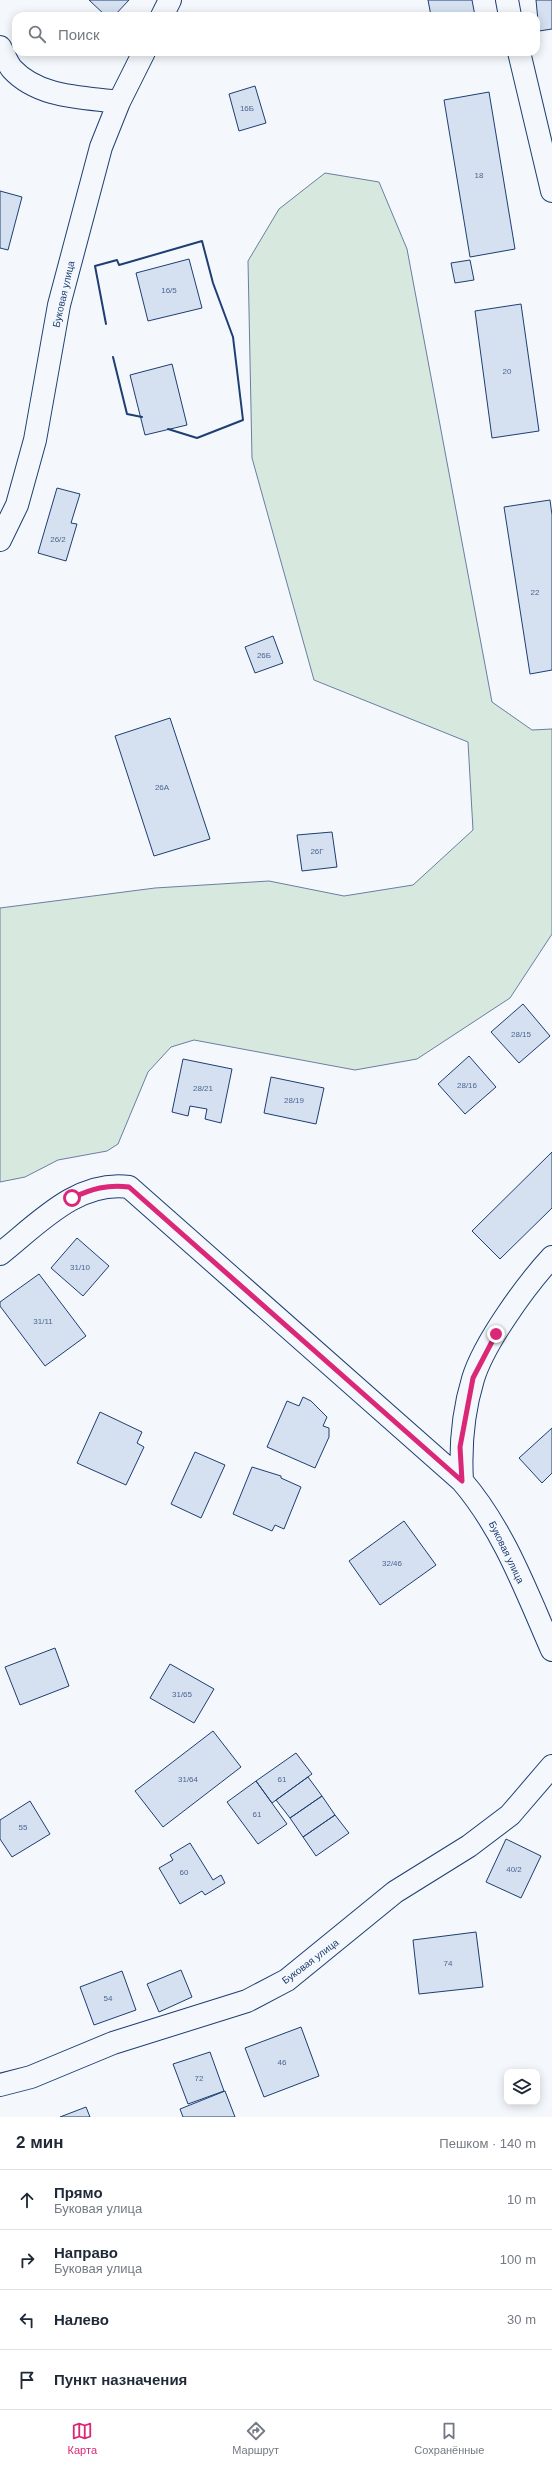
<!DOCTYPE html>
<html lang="ru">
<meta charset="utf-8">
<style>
:root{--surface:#fff;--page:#f2f2f3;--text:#1f2937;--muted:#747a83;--line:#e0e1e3;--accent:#db2777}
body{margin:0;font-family:Arial,sans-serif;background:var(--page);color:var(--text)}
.controls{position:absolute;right:12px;bottom:12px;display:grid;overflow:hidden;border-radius:8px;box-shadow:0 2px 10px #0003}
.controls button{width:36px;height:36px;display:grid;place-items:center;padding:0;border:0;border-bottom:1px solid var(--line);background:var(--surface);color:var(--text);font:20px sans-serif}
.stop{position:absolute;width:12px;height:12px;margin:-9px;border:3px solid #db2777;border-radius:50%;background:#fff}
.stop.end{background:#db2777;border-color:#fff;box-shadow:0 1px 4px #0008}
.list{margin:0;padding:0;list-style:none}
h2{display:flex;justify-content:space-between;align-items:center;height:52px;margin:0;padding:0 16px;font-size:17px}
h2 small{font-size:13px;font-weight:400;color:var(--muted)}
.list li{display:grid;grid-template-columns:26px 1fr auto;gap:12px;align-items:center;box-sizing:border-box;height:60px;padding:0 16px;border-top:1px solid var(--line)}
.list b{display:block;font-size:15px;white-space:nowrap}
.list p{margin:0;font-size:13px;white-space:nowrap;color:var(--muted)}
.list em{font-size:13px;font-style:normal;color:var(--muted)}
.icon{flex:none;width:22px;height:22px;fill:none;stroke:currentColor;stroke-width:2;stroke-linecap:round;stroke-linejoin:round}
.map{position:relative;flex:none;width:552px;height:2117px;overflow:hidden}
.search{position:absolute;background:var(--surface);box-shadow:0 2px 10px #0003;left:12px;right:12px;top:12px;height:44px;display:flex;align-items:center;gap:10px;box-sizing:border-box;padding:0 14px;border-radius:12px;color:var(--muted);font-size:15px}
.sheet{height:292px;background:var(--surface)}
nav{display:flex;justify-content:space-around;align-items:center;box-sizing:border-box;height:56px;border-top:1px solid var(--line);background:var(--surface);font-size:11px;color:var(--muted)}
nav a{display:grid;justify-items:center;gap:2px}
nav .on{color:var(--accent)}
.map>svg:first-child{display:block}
</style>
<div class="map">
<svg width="552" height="2117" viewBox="0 0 552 2117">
<rect width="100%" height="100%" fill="#f4f7fb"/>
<path fill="#d7e8df" stroke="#687fa3" d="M325,173l54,9 28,67 85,453 40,28 20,-1v205l-42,64 -93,61 -62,11 -161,-30 -23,7 -23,25 -30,72 -11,7 -49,9 -33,17 -25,5v-274l155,-20 114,-7 75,15 69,-11 60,-55 -5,-88 -154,-62 -62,-222 -4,-197 31,-52z"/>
<path fill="#d5e0f0" stroke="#1d3f73" d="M89,0h40l-15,16h-8z
M428,0h44l3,16h-44z
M536,0h16v29l-13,2z
M255,86l11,37 -27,8 -10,-37z
M489,92l26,157 -45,8 -26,-157z
M0,191l22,6 -14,53 -8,-2z
M189,259l13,49 -54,13 -12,-48z
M470,260l4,20 -19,3 -4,-20z
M521,304l18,127 -47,7 -17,-127z
M172,364l15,61 -42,10 -15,-60z
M57,488l23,6 -9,29 6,1 -11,37 -28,-8z
M550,500l2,15v155l-22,4 -26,-167z
M273,636l10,27 -28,10 -10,-26z
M170,718l40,121 -56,17 -39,-120z
M332,832l5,35 -35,4 -5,-36z
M523,1004l27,32 -31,27 -28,-31z
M469,1056l27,31 -31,27 -27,-30z
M183,1059l49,10 -11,54 -16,-4 2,-10 -17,-3 -2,10 -16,-4z
M271,1077l53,11 -8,36 -52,-11z
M552,1152v56l-52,51 -28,-28z
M77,1238l32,28 -26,30 -32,-28z
M39,1274l47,62 -41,30 -45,-60v-4z
M303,1397l8,4 16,16 -4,9 6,2v9l-14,31 -48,-21 20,-46 12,5z
M100,1412l42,20 -5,11 7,4 -18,38 -49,-22z
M552,1428v45l-10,10 -23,-25z
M195,1452l30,13 -24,53 -30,-14z
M252,1467l29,9v2l20,9 -17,42 -9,-4 -3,6 -39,-17z
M404,1521l32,44 -56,40 -31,-44z
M55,1648l14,38 -49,19 -15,-38z
M170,1664l44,25 -20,34 -44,-25z
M213,1731l28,36 -78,60 -28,-36z
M296,1753l16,21 -40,29 -16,-22z
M308,1777l14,19 -32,22 -14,-18z
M256,1781l31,43 -29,20 -31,-42z
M322,1796l13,19 -32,22 -13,-19z
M30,1801l20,33 -38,23 -12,-18v-19z
M335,1815l14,18 -33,23 -13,-19z
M506,1839l35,17 -20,42 -35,-16z
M190,1843l23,37 8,-5 4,8 -20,12 -3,-4 -22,13 -21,-36 14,-8 -3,-5z
M476,1932l7,55 -64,7 -6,-54z
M181,1970l11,27 -33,15 -12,-28z
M122,1971l14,39 -42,15 -14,-38z
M301,2027l18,49 -55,21 -19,-49z
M210,2052l14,39 -36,13 -15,-40z
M225,2091l10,26h-52l-3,-8z
M86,2107l4,10h-30z"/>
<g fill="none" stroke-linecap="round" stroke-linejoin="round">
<defs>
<path id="minor" d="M507,0l3,16
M162,16l8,-16
M0,47c4,7 7,16 12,22 27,29 70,28 107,33
M519,52l33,139
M0,540l17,-35 18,-65 24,-135 42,-158 18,-45 25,-50
M0,1254c38,-30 77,-74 129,-67l333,294c42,49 64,110 90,169
M462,1481c-2,-35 1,-69 11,-102 11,-36 53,-94 79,-122
M0,2085l31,-8 82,-34 134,-42 40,-21 108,-88 74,-46 41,-31 42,-49"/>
</defs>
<use href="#minor" stroke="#1d3f73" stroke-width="24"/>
<use href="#minor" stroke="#f4f7fb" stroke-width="22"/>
<path stroke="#1d3f73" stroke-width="2" d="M106,324l-11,-58 22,-6 2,5 83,-24 11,42 20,54 10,83 -46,18 -29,-9
M113,357l14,57 15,3"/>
</g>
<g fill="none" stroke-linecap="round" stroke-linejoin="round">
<path stroke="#db2777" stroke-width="5" d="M72,1198c19,-9 36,-14 57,-11l333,294 -2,-34 13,-69 23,-44"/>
</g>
<g text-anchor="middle" stroke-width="3" stroke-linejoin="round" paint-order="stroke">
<g font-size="8" fill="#4b6792">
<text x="247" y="111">16Б</text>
<text x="479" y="178">18</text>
<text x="169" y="293">16/5</text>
<text x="507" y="374">20</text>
<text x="58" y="542">26/2</text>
<text x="535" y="595">22</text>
<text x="264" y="658">26Б</text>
<text x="162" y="790">26А</text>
<text x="317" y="854">26Г</text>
<text x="521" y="1037">28/15</text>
<text x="467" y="1088">28/16</text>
<text x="203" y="1091">28/21</text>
<text x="294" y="1103">28/19</text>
<text x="80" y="1270">31/10</text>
<text x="43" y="1324">31/11</text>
<text x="392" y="1566">32/46</text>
<text x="182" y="1697">31/65</text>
<text x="188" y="1782">31/64</text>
<text x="282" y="1782">61</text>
<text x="257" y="1817">61</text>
<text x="23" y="1830">55</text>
<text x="514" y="1872">40/2</text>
<text x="184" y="1875">60</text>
<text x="448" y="1966">74</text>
<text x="108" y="2001">54</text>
<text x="282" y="2065">46</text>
<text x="199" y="2081">72</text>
</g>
<g font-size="10" fill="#1d3f73" stroke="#f4f7fb">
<text transform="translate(63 294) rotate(-77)" y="4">Буковая улица</text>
<text transform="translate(507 1552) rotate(64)" y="4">Буковая улица</text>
<text transform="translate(310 1961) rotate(-37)" y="4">Буковая улица</text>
</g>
</g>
</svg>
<div class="controls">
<button><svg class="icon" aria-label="layers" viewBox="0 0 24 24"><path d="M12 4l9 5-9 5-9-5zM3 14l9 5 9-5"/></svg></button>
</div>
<div class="stop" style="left:72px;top:1198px"></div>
<div class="stop end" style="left:496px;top:1334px"></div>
<div class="search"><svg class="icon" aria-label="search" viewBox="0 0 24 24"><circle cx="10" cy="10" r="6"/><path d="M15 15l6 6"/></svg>Поиск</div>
</div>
<section class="sheet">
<h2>2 мин<small>Пешком · 140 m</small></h2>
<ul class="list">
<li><svg class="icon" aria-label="ahead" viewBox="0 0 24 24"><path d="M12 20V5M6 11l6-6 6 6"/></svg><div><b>Прямо</b><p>Буковая улица</p></div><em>10 m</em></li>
<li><svg class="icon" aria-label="right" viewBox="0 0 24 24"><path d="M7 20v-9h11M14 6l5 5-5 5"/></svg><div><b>Направо</b><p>Буковая улица</p></div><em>100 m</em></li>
<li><svg class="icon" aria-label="left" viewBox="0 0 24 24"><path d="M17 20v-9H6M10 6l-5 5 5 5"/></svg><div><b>Налево</b></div><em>30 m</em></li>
<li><svg class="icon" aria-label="arrive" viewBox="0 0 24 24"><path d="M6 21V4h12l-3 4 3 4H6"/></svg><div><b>Пункт назначения</b></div></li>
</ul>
</section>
<nav>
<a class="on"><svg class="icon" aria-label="map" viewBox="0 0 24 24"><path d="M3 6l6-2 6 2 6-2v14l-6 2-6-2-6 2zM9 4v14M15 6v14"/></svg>Карта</a>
<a><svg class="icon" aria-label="directions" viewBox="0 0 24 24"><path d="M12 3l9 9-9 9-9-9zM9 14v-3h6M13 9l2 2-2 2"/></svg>Маршрут</a>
<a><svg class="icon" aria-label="saved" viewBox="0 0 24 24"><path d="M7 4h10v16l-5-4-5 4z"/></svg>Сохранённые</a>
</nav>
